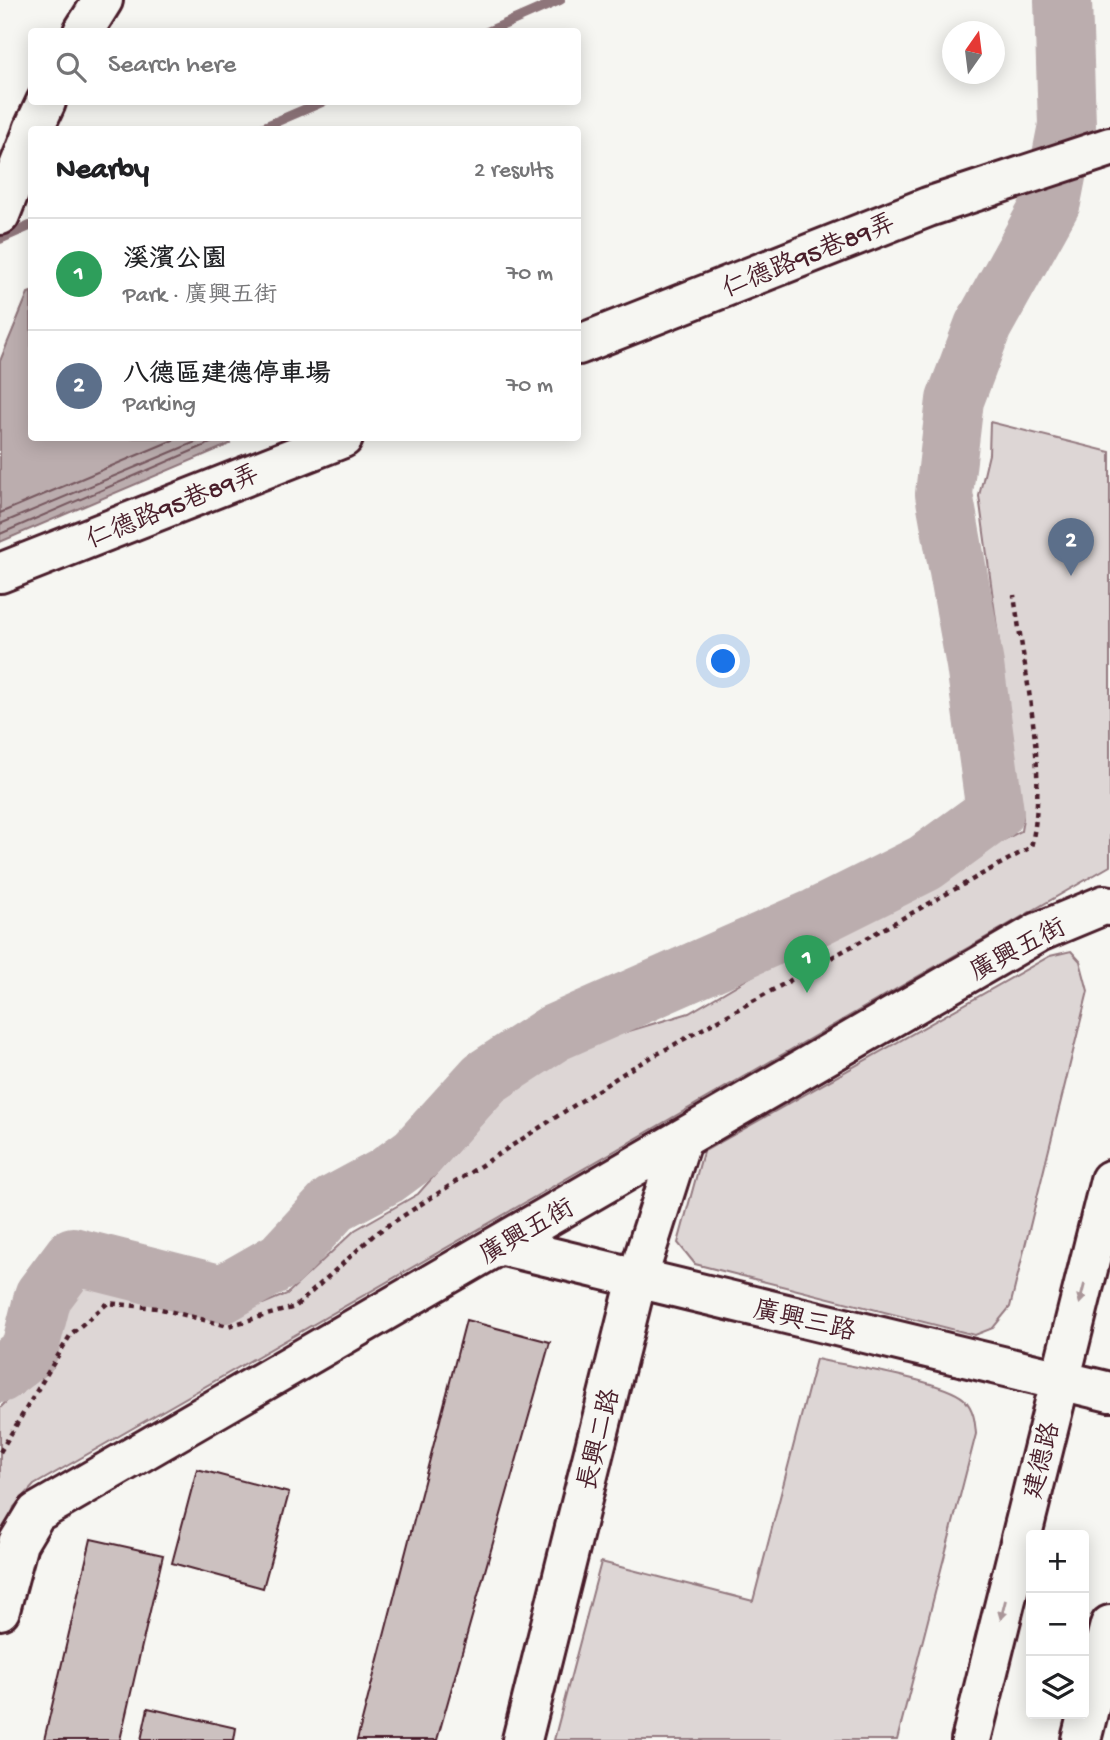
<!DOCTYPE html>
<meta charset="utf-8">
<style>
:root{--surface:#fff;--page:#f2f2f2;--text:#202124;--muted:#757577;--line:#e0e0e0;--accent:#0b8043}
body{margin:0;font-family:"Gochi Hand","LXGW WenKai TC",sans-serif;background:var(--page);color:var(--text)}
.controls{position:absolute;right:21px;bottom:21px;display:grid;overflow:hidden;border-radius:7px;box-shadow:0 4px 18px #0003}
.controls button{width:63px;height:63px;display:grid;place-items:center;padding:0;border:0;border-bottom:2px solid var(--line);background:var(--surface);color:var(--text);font:35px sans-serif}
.compass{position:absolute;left:942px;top:21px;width:63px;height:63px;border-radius:50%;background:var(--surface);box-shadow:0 4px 18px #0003;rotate:14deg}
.you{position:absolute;left:724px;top:662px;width:24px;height:24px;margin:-18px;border:5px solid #fff;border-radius:50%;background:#1a73e8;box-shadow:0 0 0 10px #1a73e833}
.badge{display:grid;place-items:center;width:46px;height:46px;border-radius:50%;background:var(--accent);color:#fff;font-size:23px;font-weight:700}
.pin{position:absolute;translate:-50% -58px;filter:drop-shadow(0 2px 4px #0008)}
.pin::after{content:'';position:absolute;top:37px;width:24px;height:21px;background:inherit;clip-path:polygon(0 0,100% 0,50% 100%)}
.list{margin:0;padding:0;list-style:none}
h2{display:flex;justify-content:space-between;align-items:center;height:91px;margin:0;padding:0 28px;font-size:30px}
h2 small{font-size:23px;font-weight:400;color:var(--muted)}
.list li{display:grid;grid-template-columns:46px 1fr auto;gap:21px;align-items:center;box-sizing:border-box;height:112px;padding:0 28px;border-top:2px solid var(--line)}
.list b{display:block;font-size:26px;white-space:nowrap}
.list p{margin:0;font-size:23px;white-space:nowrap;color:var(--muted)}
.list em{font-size:23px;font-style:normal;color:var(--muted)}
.icon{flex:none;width:38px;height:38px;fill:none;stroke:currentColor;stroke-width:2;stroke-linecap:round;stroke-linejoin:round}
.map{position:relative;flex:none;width:1110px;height:1740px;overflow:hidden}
.search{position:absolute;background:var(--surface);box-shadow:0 4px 18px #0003;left:28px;top:28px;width:553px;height:77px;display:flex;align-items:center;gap:18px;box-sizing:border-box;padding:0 24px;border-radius:7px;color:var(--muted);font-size:26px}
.panel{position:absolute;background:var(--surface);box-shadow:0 4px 18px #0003;left:28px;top:126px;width:553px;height:315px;border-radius:7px}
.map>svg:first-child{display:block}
</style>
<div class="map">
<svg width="1110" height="1740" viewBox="0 0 1110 1740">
<rect width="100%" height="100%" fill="#f6f6f2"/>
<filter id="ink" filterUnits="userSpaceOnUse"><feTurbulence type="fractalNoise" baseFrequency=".0143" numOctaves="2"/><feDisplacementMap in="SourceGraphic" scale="14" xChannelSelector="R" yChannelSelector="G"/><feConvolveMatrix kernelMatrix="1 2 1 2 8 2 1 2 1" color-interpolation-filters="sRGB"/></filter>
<g filter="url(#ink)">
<path fill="#ddd6d5" stroke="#947a80" stroke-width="2" d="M990,422l120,30v414l-1076,619 -20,22 -14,43v-142c21,-22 43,-42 52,-72 6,-20 3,-42 16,-59l17,-2 35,7 84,22h59l24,-10 68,-64 63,-36 101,-113 31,-22 29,-13 110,-33 70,-41 101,-74 44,-7 117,-60 2,-13 -44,-322 10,-42z
M1071,951l9,10 8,30 -78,316 -17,21 -18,7 -280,-71 -17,-21 25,-91 347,-196z
M816,1359c32,7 126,21 148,40 10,10 11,23 12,35l-79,306h-343l47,-178 152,39z"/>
<path fill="#bbadae" stroke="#8e747a" stroke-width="2" d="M31,292l1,146h196l2,6 -230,98v-181l28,-68z"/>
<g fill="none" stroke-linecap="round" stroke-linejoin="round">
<path stroke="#77585f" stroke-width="2" d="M0,513l178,-75
M0,524l205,-86
M0,534l222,-96"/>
<path stroke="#8e747a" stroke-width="10" d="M487,32l73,-32
M257,130l65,-28
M0,239l32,-14"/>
<path stroke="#bbadae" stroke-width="58" d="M0,1374l29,-22 14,-56 30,-40 150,38 59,-34 52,-56 52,-28 30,-22 69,-76 69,-45 263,-116 108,-54 70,-51 -20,-147 -31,-171 11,-94 28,-74 69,-124 15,-77 -4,-125"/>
</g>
<path fill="#ccc1c0" stroke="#4a1f2b" stroke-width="2" d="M466,1320l84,22 -113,398h-80z
M197,1469l92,24 -26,95 -91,-25z
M91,1539l72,16 -43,185h-76z
M148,1708l88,20 -2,12h-93z"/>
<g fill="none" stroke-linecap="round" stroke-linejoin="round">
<defs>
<path id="minor" d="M83,32l20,-32
M33,130l13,-28
M0,215l32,-81
M578,345l350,-138 182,-60
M0,573l343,-135
M500,1245l610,147
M0,1610l18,-67 18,-30 1003,-581 65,-27 6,1
M522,1740l115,-461 44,-138
M971,1740l139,-560
M1081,1740l29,-115"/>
</defs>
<use href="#minor" stroke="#4a1f2b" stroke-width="44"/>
<path stroke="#4a1f2b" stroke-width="4.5" stroke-dasharray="5 5" stroke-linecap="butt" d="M0,1452l71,-118 37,-31 49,5 71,18 67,-19 80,-73 257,-166 399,-221c18,-71 -7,-178 -17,-252"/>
<use href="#minor" stroke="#f6f6f2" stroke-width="38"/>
</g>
<defs><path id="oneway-solid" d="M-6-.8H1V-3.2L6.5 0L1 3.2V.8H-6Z" transform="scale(1.75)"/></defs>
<g fill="#a99598">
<use href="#oneway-solid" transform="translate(1082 1294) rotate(104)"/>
<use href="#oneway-solid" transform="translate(1003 1610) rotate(104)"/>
</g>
</g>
<g text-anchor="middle" stroke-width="7" stroke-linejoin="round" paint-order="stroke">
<g font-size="26" fill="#4a1f2b" stroke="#f6f6f2">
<text transform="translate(808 254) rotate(-22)" y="9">仁德路95巷89弄</text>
<text transform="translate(172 505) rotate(-22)" y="9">仁德路95巷89弄</text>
<text transform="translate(1017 948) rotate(-28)" y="9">廣興五街</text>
<text transform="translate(526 1230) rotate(-30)" y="9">廣興五街</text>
<text transform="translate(805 1319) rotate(13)" y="9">廣興三路</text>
<text transform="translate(597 1439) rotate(-76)" y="9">長興二路</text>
<text transform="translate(1040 1460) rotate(-76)" y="9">建德路</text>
</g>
</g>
</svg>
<div class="controls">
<button>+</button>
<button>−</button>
<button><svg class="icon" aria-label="layers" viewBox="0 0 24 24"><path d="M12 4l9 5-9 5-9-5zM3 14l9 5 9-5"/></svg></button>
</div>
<svg class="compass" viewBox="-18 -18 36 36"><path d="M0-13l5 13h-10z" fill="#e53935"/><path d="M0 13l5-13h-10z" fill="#757577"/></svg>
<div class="you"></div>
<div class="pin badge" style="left:807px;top:993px;background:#2e9e5b">1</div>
<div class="pin badge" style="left:1071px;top:576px;background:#5c6f8a">2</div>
<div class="search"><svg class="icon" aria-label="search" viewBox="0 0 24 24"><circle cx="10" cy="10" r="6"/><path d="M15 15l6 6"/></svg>Search here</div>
<section class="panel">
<h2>Nearby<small>2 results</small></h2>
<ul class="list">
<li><span class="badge" style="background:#2e9e5b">1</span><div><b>溪濱公園</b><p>Park · 廣興五街</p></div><em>70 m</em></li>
<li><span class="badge" style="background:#5c6f8a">2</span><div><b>八德區建德停車場</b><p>Parking</p></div><em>70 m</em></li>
</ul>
</section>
</div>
